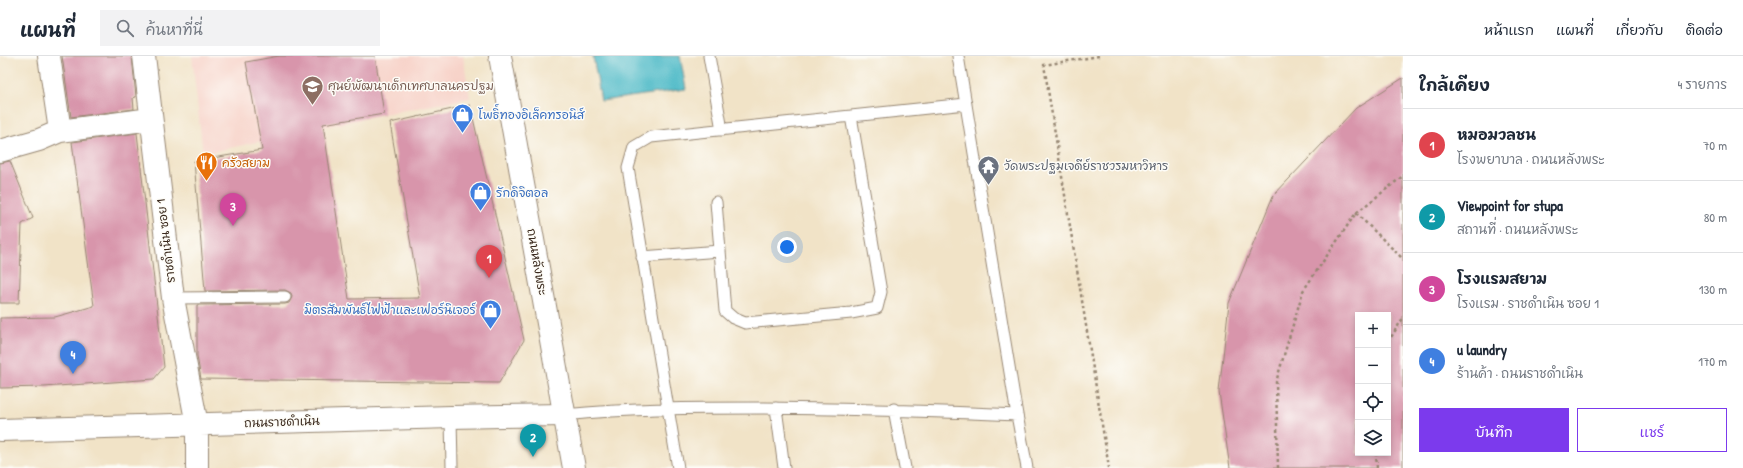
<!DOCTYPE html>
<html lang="th">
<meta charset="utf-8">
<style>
:root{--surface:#fff;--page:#f2f2f3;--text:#1f2937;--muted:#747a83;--line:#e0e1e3;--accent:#7c3aed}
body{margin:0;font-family:"Patrick Hand","Playpen Sans Thai",sans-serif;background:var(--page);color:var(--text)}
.controls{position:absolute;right:12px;bottom:12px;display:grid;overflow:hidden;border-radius:0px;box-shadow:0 2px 6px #0003}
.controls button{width:36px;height:36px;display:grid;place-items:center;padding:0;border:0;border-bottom:1px solid var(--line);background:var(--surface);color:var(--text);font:20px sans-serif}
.you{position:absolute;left:787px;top:191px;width:14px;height:14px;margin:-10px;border:3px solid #fff;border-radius:50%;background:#1a73e8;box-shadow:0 0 0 6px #1a73e833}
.badge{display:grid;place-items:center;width:26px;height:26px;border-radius:50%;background:var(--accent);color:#fff;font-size:13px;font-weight:700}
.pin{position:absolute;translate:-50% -33px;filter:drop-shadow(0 1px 2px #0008)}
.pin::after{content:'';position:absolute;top:21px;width:14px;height:12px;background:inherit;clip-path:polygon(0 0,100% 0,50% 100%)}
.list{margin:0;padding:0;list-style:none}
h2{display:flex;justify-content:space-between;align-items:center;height:52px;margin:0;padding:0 16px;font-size:17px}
h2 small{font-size:13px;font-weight:400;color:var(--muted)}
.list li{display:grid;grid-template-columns:26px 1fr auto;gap:12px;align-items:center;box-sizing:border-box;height:72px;padding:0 16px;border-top:1px solid var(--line)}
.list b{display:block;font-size:15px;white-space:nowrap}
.list p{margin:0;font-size:13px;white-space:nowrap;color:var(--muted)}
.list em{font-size:13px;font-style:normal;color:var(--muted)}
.actions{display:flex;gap:8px;padding:12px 16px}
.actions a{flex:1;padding:9px 0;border:1px solid var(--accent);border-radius:0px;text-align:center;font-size:14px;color:var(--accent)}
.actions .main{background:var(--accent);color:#fff}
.icon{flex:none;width:22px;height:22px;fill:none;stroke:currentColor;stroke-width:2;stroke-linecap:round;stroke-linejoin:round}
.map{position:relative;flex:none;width:1403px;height:412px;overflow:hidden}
header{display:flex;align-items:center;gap:24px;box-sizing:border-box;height:56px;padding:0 20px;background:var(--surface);border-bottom:1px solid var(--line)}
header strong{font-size:19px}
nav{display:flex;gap:22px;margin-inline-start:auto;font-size:14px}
.search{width:280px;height:36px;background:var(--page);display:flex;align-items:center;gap:10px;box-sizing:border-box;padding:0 14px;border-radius:0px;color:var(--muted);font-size:15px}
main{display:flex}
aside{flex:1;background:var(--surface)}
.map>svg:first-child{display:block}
</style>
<header>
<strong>แผนที่</strong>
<div class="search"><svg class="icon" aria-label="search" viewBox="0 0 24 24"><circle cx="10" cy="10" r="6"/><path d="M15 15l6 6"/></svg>ค้นหาที่นี่</div>
<nav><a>หน้าแรก</a><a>แผนที่</a><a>เกี่ยวกับ</a><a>ติดต่อ</a></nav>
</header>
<main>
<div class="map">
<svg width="1403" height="412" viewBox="0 0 1403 412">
<rect width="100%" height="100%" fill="#fdfcf7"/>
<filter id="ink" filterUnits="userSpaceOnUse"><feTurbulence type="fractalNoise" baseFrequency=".025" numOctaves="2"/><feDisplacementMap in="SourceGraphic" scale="8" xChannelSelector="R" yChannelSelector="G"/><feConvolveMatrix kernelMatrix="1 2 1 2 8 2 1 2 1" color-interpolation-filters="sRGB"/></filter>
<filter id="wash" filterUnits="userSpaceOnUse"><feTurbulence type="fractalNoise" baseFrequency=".012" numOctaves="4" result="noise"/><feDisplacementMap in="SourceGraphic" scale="16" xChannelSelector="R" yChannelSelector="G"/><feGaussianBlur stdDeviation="0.9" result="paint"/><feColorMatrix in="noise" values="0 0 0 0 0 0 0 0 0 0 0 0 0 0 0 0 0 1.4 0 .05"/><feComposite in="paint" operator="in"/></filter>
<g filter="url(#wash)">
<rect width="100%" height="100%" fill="#f1e3c7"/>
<path fill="#f7d1c7" d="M192,0h271l7,42 -86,16 -181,40z"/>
<path fill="#4dbac7" stroke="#447272" d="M593,0h87l6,33 -85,12z"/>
<g id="blocks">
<path fill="#d895ab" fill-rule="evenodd" d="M62,0h70l4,41 -3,1 1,11 -63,8z
M279,0h96l9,58 -61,10 26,175 71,-1 -30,-175 80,-18 54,235 -25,43 -298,-4 -4,-23v-51l88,-1 4,-1 3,-6 -1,-4 -6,-3 -80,1 -11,-130 68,-11 -16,-88z
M1403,22v390h-173l-11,-76 10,-89 44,-107 83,-88zM1358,259h30v138h-30z
M137,77l27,234 -10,12 -110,8 -44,1v-70l55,-1 39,-11 -22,-164z
M10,105l23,57 -11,6 -3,79h-19v-140z"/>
</g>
</g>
<g filter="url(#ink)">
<use href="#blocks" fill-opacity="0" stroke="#968672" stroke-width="1"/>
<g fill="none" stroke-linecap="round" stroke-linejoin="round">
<defs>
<path id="service" d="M709,0l13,74
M958,0l59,359 10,53
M716,146l9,109 8,7 12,5 106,-10 26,-5 4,-16 -30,-176
M642,201l78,-6
M173,242l112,-1
M776,352l8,60
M894,353l11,59
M564,359c67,-7 133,-7 200,-7 85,1 168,3 253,7
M451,361l1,51
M678,412l-50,-300 6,-21 17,-10 315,-33"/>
<path id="minor" d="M49,0l11,75
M144,0l29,242 24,127v43
M0,95l39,-11 21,-9 91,-12
M0,374l451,-13 113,-2"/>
<path id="secondary" d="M500,0l74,412"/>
</defs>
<use href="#service" stroke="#968672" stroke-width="13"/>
<use href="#minor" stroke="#968672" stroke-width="24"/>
<use href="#secondary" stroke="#968672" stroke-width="24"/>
<path stroke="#968672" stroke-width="2.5" stroke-dasharray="3 3" stroke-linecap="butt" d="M1099,0l-55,9 65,403
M1356,157l47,46
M1388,286l15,-24
M1376,397l1,15
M1278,412l-2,-86 27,-91 53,-78 47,-37"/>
<use href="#service" stroke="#fff" stroke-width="11"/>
<use href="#minor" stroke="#fff" stroke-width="22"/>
<use href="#secondary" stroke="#fff" stroke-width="22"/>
</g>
</g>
<defs>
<symbol id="school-pin" viewBox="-11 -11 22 30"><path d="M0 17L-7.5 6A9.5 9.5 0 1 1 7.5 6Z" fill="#8d6e63" stroke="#fdfcf7"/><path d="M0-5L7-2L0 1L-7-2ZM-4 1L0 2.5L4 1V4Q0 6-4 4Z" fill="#fff"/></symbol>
<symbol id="shop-pin" viewBox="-11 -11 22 30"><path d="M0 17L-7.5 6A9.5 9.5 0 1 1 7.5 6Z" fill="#3f7fe0" stroke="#fdfcf7"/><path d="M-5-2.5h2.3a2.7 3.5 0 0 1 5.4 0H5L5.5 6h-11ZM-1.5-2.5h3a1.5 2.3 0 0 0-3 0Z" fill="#fff"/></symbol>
<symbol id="restaurant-pin" viewBox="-11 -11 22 30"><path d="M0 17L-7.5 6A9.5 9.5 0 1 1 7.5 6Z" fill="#e8710a" stroke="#fdfcf7"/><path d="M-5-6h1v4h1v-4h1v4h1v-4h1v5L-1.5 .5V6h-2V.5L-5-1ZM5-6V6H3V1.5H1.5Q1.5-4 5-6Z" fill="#fff"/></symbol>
<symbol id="temple-pin" viewBox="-11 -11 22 30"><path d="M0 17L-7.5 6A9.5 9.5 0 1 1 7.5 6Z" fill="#6b7280" stroke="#fdfcf7"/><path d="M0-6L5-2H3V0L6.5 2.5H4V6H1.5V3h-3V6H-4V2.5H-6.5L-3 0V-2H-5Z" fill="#fff"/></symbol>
</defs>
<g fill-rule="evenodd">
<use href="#school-pin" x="300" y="18" width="25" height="34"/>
<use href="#shop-pin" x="450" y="46" width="25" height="34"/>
<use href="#restaurant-pin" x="194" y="94" width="25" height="34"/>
<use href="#temple-pin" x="976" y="98" width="25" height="34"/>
<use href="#shop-pin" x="468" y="124" width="25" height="34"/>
<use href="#shop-pin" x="478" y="242" width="25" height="34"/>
</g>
<g text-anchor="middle" stroke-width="3" stroke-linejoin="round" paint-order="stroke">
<g font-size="12" fill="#785e54" stroke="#fdfcf7" text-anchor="start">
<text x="328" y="34">ศุนย์พัฒนาเด็กเทศบาลนครปฐม</text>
</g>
<g font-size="12" fill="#366cbe" stroke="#fdfcf7" text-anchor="start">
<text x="478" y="63">โพธิ์ทองอิเล็คทรอนิส์</text>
<text x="496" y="141">รักดิจิตอล</text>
<text x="476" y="258" text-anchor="end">มิตรสัมพันธ์ไฟฟ้าและเฟอร์นิเจอร์</text>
</g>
<g font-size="12" fill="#c56008" stroke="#fdfcf7" text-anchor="start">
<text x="222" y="111">ครัวสยาม</text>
</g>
<g font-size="12" fill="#5b616d" stroke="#fdfcf7" text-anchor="start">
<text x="1004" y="114">วัดพระปฐมเจดีย์ราชวรมหาวิหาร</text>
</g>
<g font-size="12" fill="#3b2a1e" stroke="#fdfcf7">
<text transform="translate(166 185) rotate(-97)" y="4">ราชดำเนิน ซอย 1</text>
<text transform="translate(537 206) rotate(80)" y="4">ถนนหลังพระ</text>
<text transform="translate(282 366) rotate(-2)" y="4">ถนนราชดำเนิน</text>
</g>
</g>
</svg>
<div class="controls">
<button>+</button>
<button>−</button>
<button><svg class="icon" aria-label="locate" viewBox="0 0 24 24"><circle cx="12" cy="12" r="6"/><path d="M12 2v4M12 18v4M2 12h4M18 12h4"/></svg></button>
<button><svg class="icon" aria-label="layers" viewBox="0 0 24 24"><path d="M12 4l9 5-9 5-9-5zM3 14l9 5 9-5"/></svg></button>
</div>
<div class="you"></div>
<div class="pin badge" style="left:489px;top:222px;background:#e0444e">1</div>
<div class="pin badge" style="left:533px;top:401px;background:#0f9aa8">2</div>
<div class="pin badge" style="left:233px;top:170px;background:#d1479c">3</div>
<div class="pin badge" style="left:73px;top:318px;background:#3f7fe0">4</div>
</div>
<aside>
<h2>ใกล้เคียง<small>4 รายการ</small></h2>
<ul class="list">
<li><span class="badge" style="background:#e0444e">1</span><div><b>หมอมวลชน</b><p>โรงพยาบาล · ถนนหลังพระ</p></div><em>70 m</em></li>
<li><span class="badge" style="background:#0f9aa8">2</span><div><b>Viewpoint for stupa</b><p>สถานที่ · ถนนหลังพระ</p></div><em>80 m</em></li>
<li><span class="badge" style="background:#d1479c">3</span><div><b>โรงแรมสยาม</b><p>โรงแรม · ราชดำเนิน ซอย 1</p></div><em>130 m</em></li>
<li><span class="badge" style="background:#3f7fe0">4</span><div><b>u laundry</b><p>ร้านค้า · ถนนราชดำเนิน</p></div><em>170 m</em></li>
</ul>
<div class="actions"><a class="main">บันทึก</a><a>แชร์</a></div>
</aside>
</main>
